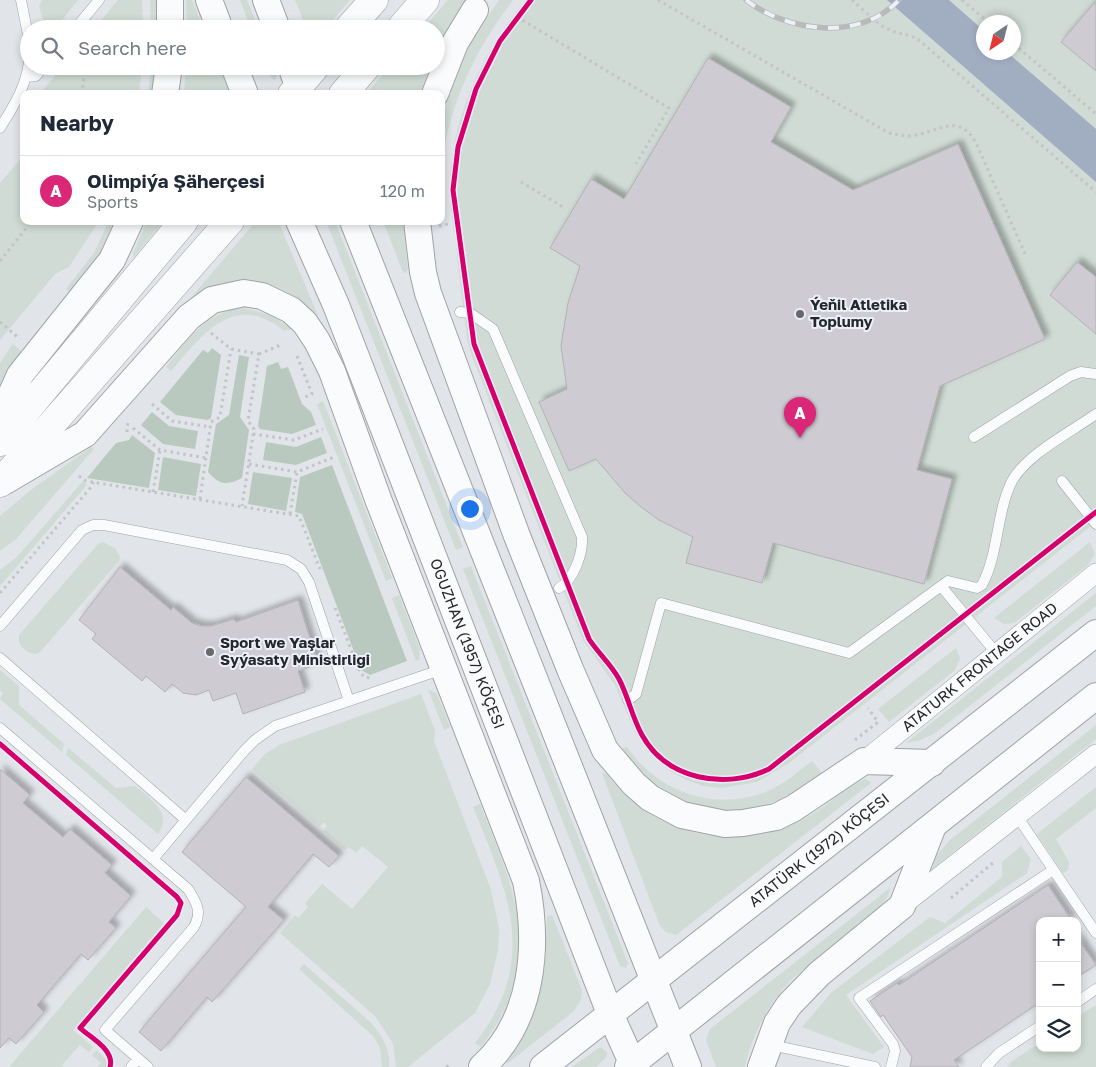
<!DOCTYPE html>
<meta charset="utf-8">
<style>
:root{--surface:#fff;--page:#f6f6f7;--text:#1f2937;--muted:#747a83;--line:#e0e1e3;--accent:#db2777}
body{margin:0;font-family:"Golos Text",sans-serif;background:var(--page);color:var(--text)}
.controls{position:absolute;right:15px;bottom:15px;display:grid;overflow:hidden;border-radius:10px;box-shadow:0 2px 8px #0003}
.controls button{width:45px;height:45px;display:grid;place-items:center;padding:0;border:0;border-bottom:1px solid var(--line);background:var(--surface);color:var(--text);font:25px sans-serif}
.compass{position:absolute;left:976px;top:15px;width:45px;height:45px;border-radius:50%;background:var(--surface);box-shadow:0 2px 8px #0003;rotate:215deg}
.you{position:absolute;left:469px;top:508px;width:18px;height:18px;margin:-12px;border:4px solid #fff;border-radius:50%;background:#1a73e8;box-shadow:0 0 0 8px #1a73e833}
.badge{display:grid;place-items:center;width:32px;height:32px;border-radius:50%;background:var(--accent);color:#fff;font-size:16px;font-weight:700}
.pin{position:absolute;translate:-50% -41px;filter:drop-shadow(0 1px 2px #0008)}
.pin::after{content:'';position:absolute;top:26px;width:18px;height:15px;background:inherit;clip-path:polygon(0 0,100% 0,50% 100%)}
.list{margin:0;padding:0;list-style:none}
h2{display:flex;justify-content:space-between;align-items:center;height:65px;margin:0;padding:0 20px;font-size:21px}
h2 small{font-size:16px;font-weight:400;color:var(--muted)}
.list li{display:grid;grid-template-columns:32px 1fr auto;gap:15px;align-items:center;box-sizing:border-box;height:70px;padding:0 20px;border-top:1px solid var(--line)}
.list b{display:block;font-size:19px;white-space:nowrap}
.list p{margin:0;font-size:16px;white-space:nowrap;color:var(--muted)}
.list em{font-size:16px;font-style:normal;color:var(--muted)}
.icon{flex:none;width:28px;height:28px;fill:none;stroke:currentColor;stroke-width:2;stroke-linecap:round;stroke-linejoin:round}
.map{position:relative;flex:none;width:1096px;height:1067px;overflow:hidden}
.search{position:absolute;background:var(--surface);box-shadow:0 2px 8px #0003;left:20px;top:20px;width:425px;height:55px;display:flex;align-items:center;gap:12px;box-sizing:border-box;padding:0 18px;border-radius:28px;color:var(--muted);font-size:19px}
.panel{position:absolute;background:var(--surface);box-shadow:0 2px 8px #0003;left:20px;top:90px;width:425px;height:135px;border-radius:10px}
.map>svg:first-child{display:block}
</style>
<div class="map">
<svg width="1096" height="1067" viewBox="0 0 1096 1067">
<defs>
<filter id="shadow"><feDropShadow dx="4.5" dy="-4.5" stdDeviation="2.5" flood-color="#0004"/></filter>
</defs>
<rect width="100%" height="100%" fill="#e1e4e8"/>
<path fill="#cfdbd4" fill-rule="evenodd" d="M42,0h36l-23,29h-9l-7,-23z
M118,0h24l1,29h-49z
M150,0h6l1,29h-6z
M186,0h6l12,29h-17z
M240,0h7l12,29h-8z
M295,0h55l-25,29h-18z
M448,0h18l-30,51v-22h-13z
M499,0h14c-40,52 -69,114 -72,181v-62l8,-23 21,-53z
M526,0h570v522l-307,241 -32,19 -35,6 -19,-2 -16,-6 -17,-9 -22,-19 -12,-18 -21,-49 -32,-45 -112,-286 -4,-16c-4,-32 -8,-63 -11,-95 -3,-17 -6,-35 -6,-52 -1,-68 32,-140 76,-191zM984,22h30v30h-30z
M63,66h79l-3,28h-99z
M151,66h6l-2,28h-7z
M186,66h33l11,28h-46z
M266,66h8l3,10 -2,4 -4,-2z
M390,66h40l-10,28h-54z
M24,155v66h75l-30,46 -14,7 -55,66v-157z
M109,221h8l-17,35 -29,37 -5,-4 28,-36z
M147,221h17l-30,36 -1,-4z
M256,221l23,2 40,95c-34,-40 -86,-49 -129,-19z
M326,221h9l128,326 -7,3z
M383,221h20l5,48 -2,4 -3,-1z
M243,308l29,7 20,14 -8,2c-50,-41 -82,4 -113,40l-5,-4c22,-27 40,-56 77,-59z
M13,344l8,7 -21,38v-26z
M323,401l69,177 -6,3 -69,-177z
M91,447l3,2 -78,90 -16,12v-35l31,-26z
M83,481l4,4 -87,101v-16l17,-13z
M102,542l13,6 5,9 -1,4 -79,91 -4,2c-10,-1 -19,-8 -17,-19l79,-91z
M1090,542l5,12 -7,11 -74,58 -10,1 -10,-6z
M471,566l157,397 -2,5 -6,-2 -157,-397z
M1096,593v13l-162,128 -16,7 -12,2z
M399,595l21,54 -1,11 -3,1 -24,-63z
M956,648l4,10 -5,12 -66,52 -11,-13z
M0,670l19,16v19l45,39 -2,8 -62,-53 3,-6 -3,-3z
M428,689l9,5 13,33 -6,3z
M421,694l14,37 -1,10 57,149 8,39 -1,21 -8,34 -15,29 -67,54h-12l-3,-24 -18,-27 -95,-83 15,-18 3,3 10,-11 -3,-4 17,-19 30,25 36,-42 -26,-21 -6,7 -7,-6 -4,3 -22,-19 4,-5 -3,-4 -5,5 -67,-58 13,-15 14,-9z
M1096,725v14l-163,129 3,-12 14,-16z
M627,747c31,45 88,66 141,44 16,-7 30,-19 44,-30l11,13c-54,42 -126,54 -180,3 -8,-8 -14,-19 -21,-28z
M68,748l48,40 19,-2c16,13 38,27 23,48l-92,-79z
M602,773l5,1c45,61 127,80 195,46 23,-11 40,-32 64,-41l5,4 -195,152 -10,-3 -6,-6z
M1096,787v21l-40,31 13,23 -1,8 -5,3 -26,-39z
M480,804c36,90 67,156 1,243l-6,-4c65,-83 33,-151 -2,-236z
M1021,846l10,13 -4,14 -181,122 38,52 -11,7 -71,-27 29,-34 99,-76 15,6 57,-46v-15z
M890,888c1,22 -80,73 -99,92 -23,24 -39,55 -46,87h-29l-10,-27 4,-11z
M146,907l18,16 -91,107 20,17 -4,5 -9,-7 -18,20 2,2h-55z
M552,915l30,75 -1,10 -8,12 -65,51 -6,-2 36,-67 7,-27 2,-50z
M304,964l66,58c12,13 20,26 19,45h-7l-2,-19 -6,-11 -75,-68z
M1096,1005v62h-89l5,-6 28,-18v5h37v-31z
M600,1047l7,5v4l-11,11h-24z
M96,1050l11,10 -1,7h-9l4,-4 -9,-8z"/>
<path fill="#b9c9bf" d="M212,348l9,7 -10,63 -3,2 -32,-5 -16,-13 43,-52 5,3z
M239,355l10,2 -9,60 9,13 -7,48c-16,8 -22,7 -34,-6l8,-48 13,-9z
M278,362l3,7 7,-2 14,37 9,8 5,13 -24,9 -32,-5 -2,-3 9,-60z
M152,412l17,14 29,5 -3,18 -32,-5 -22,-19z
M132,435l23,18 -6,35 -62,-10 29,-35 13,-3z
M321,437l6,16 -31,12 -33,-5 3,-18 30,5z
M163,457l38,7 -5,32 -38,-6z
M332,465l75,196 -37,14 -9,-5 -59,-156 -7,-2 5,-35z
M253,472l39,6 -6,33 -38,-7z"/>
<path fill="#a1adc1" d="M887,0h62l34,30 1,22 24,1 88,76v53z"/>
<path fill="#cfcbd2" stroke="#b2b1b5" filter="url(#shadow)" d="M1096,1v70l-35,-29z
M708,58l83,49 -20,35 82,48 105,-46 87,195 -105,47 -23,84 35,9 -28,105 -151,-41 -11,40 -76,-20 7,-26 -34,-17 -18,-13 -16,-14 -29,-34 -27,12 -30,-69 28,-13 -6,-43 7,-43 12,-37 -30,-18 41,-69 33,20z
M1077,262l19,15v57l-46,-39z
M120,567l51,43 2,-3 19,16 10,3h9l23,-7 2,3 62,-22 20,64 -20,7 7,21 -62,22 -7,-21 -23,8 -4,-11 -13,5 -13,-2 -11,-9 -7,8 -19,-16 -4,5 -50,-42 4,-5 -17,-14z
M0,769l30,26 -7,8 40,34 7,-8 42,36 -7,8 26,23 -22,26 7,6 -28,32 -7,-6 -44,51 7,7 -28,32 -7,-6 -9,10z
M246,777l93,79 -10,11 -16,-13 -45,53 16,13 -72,82 -5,-5 -46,54 -22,-19 107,-125 -64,-55z
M1048,885l24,36h-32v81l-86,58 5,7h-49l2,-10 -29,-42 -2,2 -11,-16 27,-18 2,2z
M1077,937l19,28 -19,12z"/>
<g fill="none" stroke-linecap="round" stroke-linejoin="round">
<defs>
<path id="lane" d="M21,0l8,40
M75,29l24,-29
M27,77l9,-1 8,-10
M0,128c13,-21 26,-41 29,-66
M460,312l10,1 23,16 89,208c1,16 -8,43 -23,51
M974,437l96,-61 11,-4 15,2
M1062,481l34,43
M941,586l56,68
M0,626l82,-96 11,-5h11l183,35 14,9 8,13 40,119
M0,658l186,162
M628,700l8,-6 3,-11 22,-80 188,50 99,-72 29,7 5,-3c17,-32 14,-72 30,-104 15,-27 59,-49 84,-67
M0,728l188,161c9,14 14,23 6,38l-89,103 43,37
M1017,816l79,117
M153,859l91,-108 11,-11 20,-14 168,-57
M1077,1002l19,-13
M771,1045l104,22
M131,1067l7,-8
M891,1067l4,-16 -2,-7 -34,-46 194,-128
M986,1067l13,-14 41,-27"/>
<g id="street">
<path id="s1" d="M864,761l232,-188"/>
<path d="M903,905l193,-151"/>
</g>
<g id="secondary">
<path d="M170,0v29"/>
<path d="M209,0l11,29"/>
<path d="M266,0l11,29"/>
<path d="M234,66l11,28"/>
<path d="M291,66l10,28"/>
<path d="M165,94l4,-28"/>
<path d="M435,94l20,-51 20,-33"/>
<path id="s2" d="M299,221l37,84 275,711 23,51"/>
<path d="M353,221l335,846"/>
<path d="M417,221l6,51 5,21 89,243 53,133 35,81 29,34 16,14 32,17 43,9 18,-1 33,-6 18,-9 70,-47 68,2"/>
<path d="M0,419l20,-44 92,-115 18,-39"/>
<path d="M5,481l80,-47 104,-117 23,-17 32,-7 18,3 29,14 14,13 12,18 15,30 46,128 148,382c13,64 8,139 -44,186"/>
<path id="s3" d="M543,1067l553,-434"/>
<path d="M628,1067l468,-371"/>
<path d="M761,1067l16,-44 12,-18 30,-31 83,-68 31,-80"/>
</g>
<path id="primary" d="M348,29l26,-29
M400,29l25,-29
M292,94l24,-28
M343,94l24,-28
M0,442l184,-221
M0,483l230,-262"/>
</defs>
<use href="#lane" stroke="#a0a2a5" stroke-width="11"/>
<use href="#street" stroke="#a0a2a5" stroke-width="20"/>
<use href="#secondary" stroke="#a0a2a5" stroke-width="28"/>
<use href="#primary" stroke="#a0a2a5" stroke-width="29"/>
<path stroke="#c3c4c7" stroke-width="3" stroke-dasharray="2.5 4" stroke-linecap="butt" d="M658,0l231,133c7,1 13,3 20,3 28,-2 48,-26 67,7l50,113
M852,0c12,10 24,24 38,30 11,5 21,4 30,11l176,151
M962,0l26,22
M517,17l152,91 -33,56
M1014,44l82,70
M82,94l3,-28
M521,182l42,25
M439,226l9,-2
M0,261l32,-40
M0,322l20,17
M211,333l20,16 28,5 -11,67 6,8 -12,77
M259,354l24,-10
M297,356l15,38 -7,3
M152,404l20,17 39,6
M133,428l27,22 46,8
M127,432l1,-11
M253,434l41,6 29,-11
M249,464l48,8 37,-15
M79,476l7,5 213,35 21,53
M153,492l7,-42
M200,499l11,-77 9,-5 11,-68
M290,514l7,-42
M0,593l92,-107 1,-4
M335,608l24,62 5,7 6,1
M855,740l23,-18 -10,-14
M951,898l43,-36
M447,1067l1,-2"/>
<use href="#lane" stroke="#fafbfc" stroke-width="10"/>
<use href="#street" stroke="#fafbfc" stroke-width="19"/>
<use href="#secondary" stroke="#fafbfc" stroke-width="26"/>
<use href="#primary" stroke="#fafbfc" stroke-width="28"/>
<defs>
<path id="rail" d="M746,0c41,32 114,42 153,0"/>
</defs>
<use href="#rail" stroke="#b9baba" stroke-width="5.5"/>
<use href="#rail" stroke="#ebf0f9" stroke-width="4" stroke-dasharray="11" stroke-linecap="butt"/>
<defs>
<path id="cycleway" d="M531,0l-31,41 -24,48 -18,58 -5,43 21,154 115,295c9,14 22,25 30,40 9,17 13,38 23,56 25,45 83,55 127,34l327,-257
M0,744l177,153 4,6 -4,12 -97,113c11,10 35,22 30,39"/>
</defs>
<use href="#cycleway" stroke="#ebf0f9" stroke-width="8"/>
<use href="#cycleway" stroke="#d6006c" stroke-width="5"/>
</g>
<g fill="#67696c" stroke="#ebf0f9" stroke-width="2">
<circle cx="800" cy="314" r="5"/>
<circle cx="210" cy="652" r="5"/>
</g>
<g text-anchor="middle" stroke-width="4" stroke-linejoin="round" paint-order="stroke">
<g font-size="15" font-weight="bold" fill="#25272a" stroke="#ebf0f9" text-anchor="start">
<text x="810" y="310">Ýeňil Atletika<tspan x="810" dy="17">Toplumy</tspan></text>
<text x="220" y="648">Sport we Yaşlar<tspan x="220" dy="17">Syýasaty Ministirligi</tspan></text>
</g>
<g font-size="15" fill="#25272a" stroke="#ebf0f9">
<text dy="5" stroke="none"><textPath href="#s2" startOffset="455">OGUZHAN (1957) KÖÇESI</textPath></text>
<text dy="5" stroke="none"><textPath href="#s1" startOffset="149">ATATURK FRONTAGE ROAD</textPath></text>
<text dy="5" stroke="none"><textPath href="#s3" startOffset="351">ATATÜRK (1972) KÖÇESI</textPath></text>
</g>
</g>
</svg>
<div class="controls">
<button>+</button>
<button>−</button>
<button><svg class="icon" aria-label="layers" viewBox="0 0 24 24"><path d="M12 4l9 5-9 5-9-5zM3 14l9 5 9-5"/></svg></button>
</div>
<svg class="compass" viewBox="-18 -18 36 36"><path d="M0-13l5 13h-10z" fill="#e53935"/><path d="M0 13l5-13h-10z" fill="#747a83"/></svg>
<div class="you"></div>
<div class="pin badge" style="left:800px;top:438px">A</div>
<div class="search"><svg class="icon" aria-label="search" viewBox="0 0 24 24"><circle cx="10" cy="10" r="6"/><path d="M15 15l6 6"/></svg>Search here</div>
<section class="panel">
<h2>Nearby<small></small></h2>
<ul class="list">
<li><span class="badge">A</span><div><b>Olimpiýa Şäherçesi</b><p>Sports</p></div><em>120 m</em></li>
</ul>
</section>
</div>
